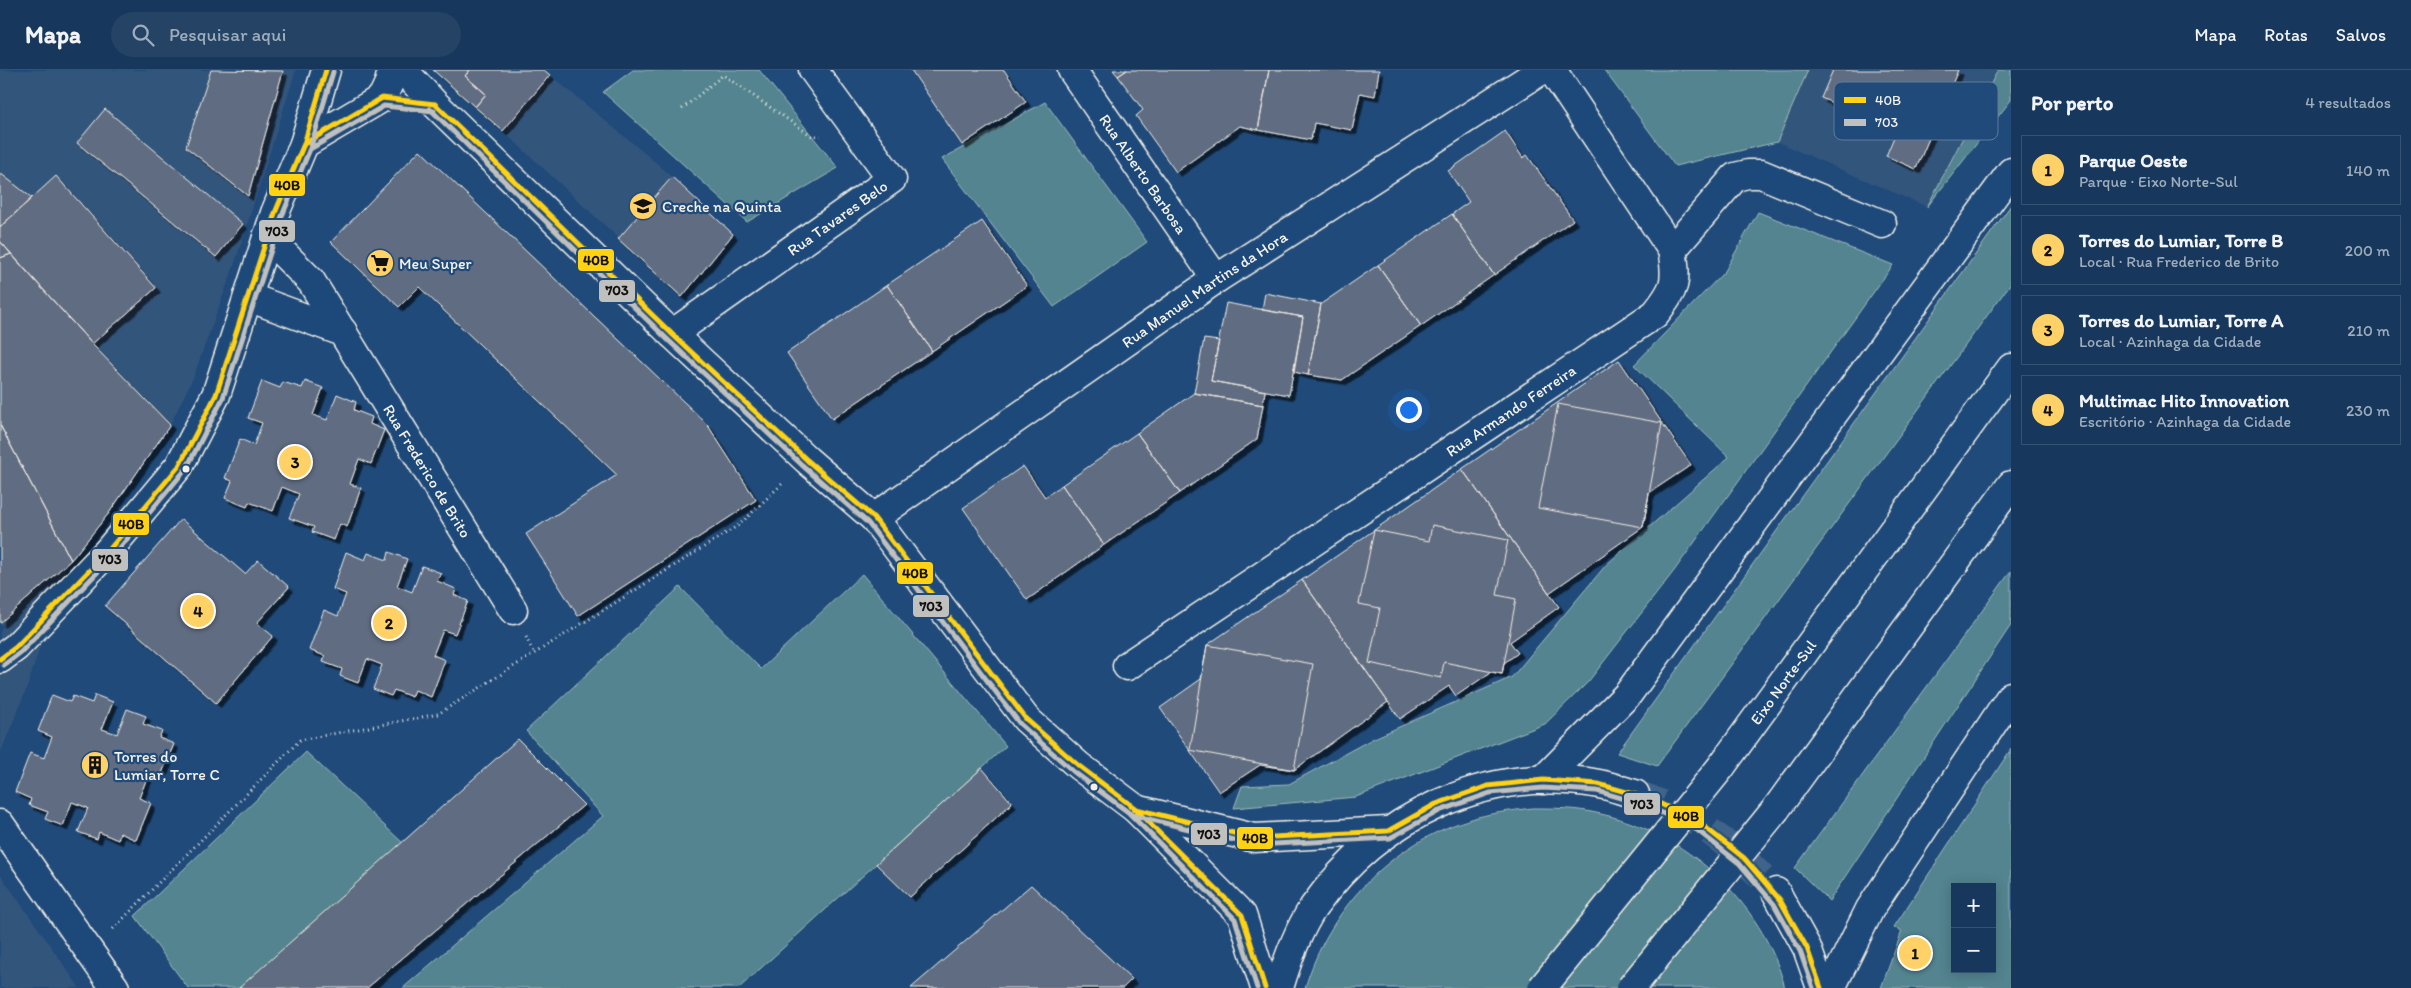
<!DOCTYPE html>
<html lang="pt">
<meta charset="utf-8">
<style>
:root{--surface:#17385c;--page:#244365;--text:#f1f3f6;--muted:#9eacbb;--line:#365272;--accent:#ffd166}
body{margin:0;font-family:Itim,sans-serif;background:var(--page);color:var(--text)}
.controls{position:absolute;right:15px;bottom:15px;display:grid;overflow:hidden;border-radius:0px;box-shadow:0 2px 12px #0003}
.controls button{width:45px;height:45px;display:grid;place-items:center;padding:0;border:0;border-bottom:1px solid var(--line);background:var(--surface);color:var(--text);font:25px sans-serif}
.you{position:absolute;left:1408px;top:339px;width:18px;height:18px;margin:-12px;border:4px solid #fff;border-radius:50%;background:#1a73e8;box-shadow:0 0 0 8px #1a73e833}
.badge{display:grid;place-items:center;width:32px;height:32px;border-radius:50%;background:var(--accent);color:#111;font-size:16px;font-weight:700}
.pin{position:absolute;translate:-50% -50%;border:2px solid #fff;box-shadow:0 1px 5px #0006}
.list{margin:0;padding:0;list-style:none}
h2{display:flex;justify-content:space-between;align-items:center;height:65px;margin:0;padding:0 20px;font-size:21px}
h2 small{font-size:16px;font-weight:400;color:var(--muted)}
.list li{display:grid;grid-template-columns:32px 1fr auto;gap:15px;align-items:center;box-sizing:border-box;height:70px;margin:0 10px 10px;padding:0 10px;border:1px solid var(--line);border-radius:0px}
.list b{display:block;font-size:19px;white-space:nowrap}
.list p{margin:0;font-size:16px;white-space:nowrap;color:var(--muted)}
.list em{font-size:16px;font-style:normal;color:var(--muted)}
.icon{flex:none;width:28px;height:28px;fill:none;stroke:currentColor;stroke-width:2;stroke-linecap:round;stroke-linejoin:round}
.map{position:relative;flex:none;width:2011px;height:918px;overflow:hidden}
header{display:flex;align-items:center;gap:30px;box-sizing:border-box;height:70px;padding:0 25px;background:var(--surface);border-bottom:1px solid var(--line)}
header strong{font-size:24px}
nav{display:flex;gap:28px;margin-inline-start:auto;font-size:18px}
.search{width:350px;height:45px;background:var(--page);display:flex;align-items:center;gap:12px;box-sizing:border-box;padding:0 18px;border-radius:28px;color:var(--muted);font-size:19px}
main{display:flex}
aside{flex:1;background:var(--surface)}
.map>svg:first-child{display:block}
</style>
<header>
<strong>Mapa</strong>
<div class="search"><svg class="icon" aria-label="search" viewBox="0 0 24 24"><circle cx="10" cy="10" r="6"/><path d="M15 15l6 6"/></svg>Pesquisar aqui</div>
<nav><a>Mapa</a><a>Rotas</a><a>Salvos</a></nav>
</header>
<main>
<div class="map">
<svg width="2011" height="918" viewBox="0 0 2011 918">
<defs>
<filter id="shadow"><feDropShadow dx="4.5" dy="4.5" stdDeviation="0" flood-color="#0009"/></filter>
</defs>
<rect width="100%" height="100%" fill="#1f4a7a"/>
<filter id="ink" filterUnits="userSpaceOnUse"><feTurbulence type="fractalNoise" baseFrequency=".02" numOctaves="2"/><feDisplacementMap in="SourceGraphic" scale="10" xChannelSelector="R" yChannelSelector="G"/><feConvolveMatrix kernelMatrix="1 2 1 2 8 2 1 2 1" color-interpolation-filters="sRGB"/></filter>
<g filter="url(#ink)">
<path fill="#33547c" d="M0,0h296l-61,193 -42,115 -23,47 -61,88 -44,55 -38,120 -27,66v-121l3,-9 -3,2z
M1808,0h190l-71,137 -150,-65z
M550,5l109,90 74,69 -51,63 -179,-166z
M0,804l80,114h-80z"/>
<path fill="#53848f" stroke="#a4babc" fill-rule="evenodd" d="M633,0h126l79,98 -91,54 -144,-130z
M1604,0h204l-31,72 -102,24z
M1998,0h13v30l-84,107z
M1045,32l102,140 -93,65 -112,-148z
M2011,135v78l-354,483 -40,-13z
M1758,142l135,53 -219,306 -86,111 -43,42 -189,73 -122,11 8,-22 47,-2 83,-45 140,-62 94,-112 123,-108 -95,-92 91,-94z
M2011,501v54l-182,276 -34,-33z
M862,504l144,172 -267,242h-336l200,-172 -77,-85 154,-144 81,82z
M2011,679v239h-130l21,-57 -8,-4zM1955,817h37v82h-37z
M306,682l99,93 -153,143h-64l-53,-72z
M1532,738c22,0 43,0 64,5 87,17 167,88 189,175h-480c23,-78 85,-144 163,-168 21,-7 42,-9 64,-12z"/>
<path fill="#616c81" stroke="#f4f1e8" filter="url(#shadow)" d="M211,0l72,1 -35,125 -62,-49z
M433,0h37l-5,6 21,18 -11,13z
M470,0h74l6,5 -47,56 -28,-24 11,-13 -21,-18z
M911,0h93l22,32 -64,43z
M1113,0h14l-9,6z
M1127,0h142l-11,60 -18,-4 -64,46 -40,-56 7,-6 -25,-34z
M1269,0h110l-4,26 -15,-3 -8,37 -38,-7 -3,17 -53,-10z
M1833,0h125l-42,99 -30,-13 11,-26 -76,-32z
M105,39l138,115 -27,33 -139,-114z
M1505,61l18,27 4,-3 46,65 -79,55 -42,-61 17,-12 -21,-31z
M420,80l287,274 49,76 -178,116 -52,-82 91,-59 -198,-188 -20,20 -68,-65z
M0,103l32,25 -32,29z
M56,106l100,112 -64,56 -92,-103v-14z
M672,107l61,57 -51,63 -64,-58z
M1452,144l42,61 -73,51 -43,-61z
M982,151l45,65 -95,65 -45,-66z
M0,171l11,13 -11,4z
M11,184l81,90 78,81 -61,88 -38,47 -71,-135v-167z
M1378,195l43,61 -79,54 -34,-5 13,-71z
M887,215l45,66 -100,68 -45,-66z
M1265,223l56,11 -13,71 -14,-3 9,-55 -41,-7z
M1226,233l77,14 -14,78 -78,-14z
M1204,269l15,2 -8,40 54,10 -2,14 -69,-12z
M1619,290l72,105 -42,28 -6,34 -94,66 -87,-124z
M262,311l18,7 3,-6 19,6 3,-7 18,7 -10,27 14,5 10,-26 19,8 -2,8 18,7 -2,7 14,6 -13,34 -12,-5 -9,25 11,4 -14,39 -7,-3 -6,16 -22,-8 2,-5 -25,-9 10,-24 -17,-7 -9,24 -24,-9 -2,5 -22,-9 7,-17 -7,-3 15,-39 14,6 8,-22 -14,-5z
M1194,323l69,12 -6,34 -77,54 -43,-60z
M1558,334l104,19 -19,104 -105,-19z
M0,355l71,135 -71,63z
M1137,363l43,60 -76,52 -42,-60z
M1023,396l22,31 17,-12 42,60 -77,55 -64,-92z
M1462,399l97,138 -49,35 8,11 -14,10 -2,11 -11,-2 -35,24 -7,-10 -49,33 -98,-139z
M181,449l64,55 13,-14 31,27 -32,36 16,13 -57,67 -111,-97z
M1432,455l76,15 -11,55 19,4 -14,75 -58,-12 -3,16 -72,-15 11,-55 -21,-4 15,-74 55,11z
M346,482l19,8 3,-7 19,7 2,-8 18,7 -10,27 15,6 10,-26 19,7 -4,8 19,8 -2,6 14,6 -13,33 -12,-4 -10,25 12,5 -14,37 -16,-7 -3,7 -18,-7 -3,6 -18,-7 9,-24 -15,-6 -9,24 -18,-7 2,-7 -19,-7 2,-6 -16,-6 15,-40 14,6 8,-22 -13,-5z
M1302,510l86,122 -94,68 -34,-5 -41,27 -59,-84 41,-29 6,-34z
M1207,575l106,19 -19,106 -104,-20z
M52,625l18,7 3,-6 19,7 3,-8 18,7 -11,27 15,5 10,-25 19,7 -3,8 19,7 -3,7 15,6 -14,34 -11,-5 -10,25 12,5 -15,37 -16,-7 -2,7 -19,-8 -2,7 -19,-7 10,-24 -16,-6 -9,24 -18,-7 3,-7 -19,-7 2,-6 -16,-7 15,-39 14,5 8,-21 -14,-6z
M518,669l66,66 -217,183h-128z
M982,698l30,35 -102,94 -34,-33z
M1031,815l101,94 -9,9h-212z"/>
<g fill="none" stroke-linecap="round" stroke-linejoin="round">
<path stroke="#3f638a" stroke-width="28" stroke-dasharray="28 14" stroke-linecap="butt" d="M1635,724c58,17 101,55 141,98"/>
<defs>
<g id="minor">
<path d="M403,0l32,34 237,230 135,126 67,58 152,201 53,47 57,43 106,106 23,73"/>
<path id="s1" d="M1072,0l144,209"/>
<path d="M304,74l78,-46 7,-15 3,-13"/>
<path id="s2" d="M267,167l44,44 202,329"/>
<path d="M1672,180l63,-73 13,-3h13l121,50"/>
<path d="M248,227l95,35"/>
<path id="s3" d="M672,264l220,-155 -79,-109"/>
<path id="s4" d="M874,448l342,-239 326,-209"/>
<path d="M0,589l16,-12 92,-96 71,-85 37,-71 59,-182 29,-69 22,-74"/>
<path id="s5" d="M1127,596l528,-352c20,-25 23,-32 17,-64l-120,-180"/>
<path d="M1136,739l118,29 134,-7"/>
<path d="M0,754l115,164"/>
<path d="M1776,822l31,56 14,40"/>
<path d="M1279,918c8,-27 18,-56 34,-80 65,-92 173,-144 286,-124 12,2 24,7 36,10"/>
</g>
<g id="highway">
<path id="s6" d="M1721,697l290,-399"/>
<path d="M1543,710l85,-86 383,-522"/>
<path d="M1776,739l235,-324"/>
<path d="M1831,918l39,-79 141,-213"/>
</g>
</defs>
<use href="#minor" stroke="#f4f1e8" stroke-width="31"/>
<use href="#highway" stroke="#f4f1e8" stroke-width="31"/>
<path stroke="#f4f1e8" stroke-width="3" stroke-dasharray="1 4" stroke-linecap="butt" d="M682,39l41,-34 89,61h9
M526,567l8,17
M113,859l187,-189 138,-26 301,-189 45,-43"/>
<use href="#minor" stroke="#1f4a7a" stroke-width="28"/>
<use href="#highway" stroke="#1f4a7a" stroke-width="28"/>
<defs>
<path id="highway-bridge" d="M1542,918l179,-221
M1631,918l145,-179"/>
</defs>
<use href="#highway-bridge" stroke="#f4f1e8" stroke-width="31" stroke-linecap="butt"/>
<use href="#highway-bridge" stroke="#1f4a7a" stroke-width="28"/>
<defs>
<path id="bus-1" d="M435,34l237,230 135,126 67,58 152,201 53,47 57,43 118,29 134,-7 48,-27 52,-18 55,-6 55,4 53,15 50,25 43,34 36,42 27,48 14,40
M295,95l9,-21 22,-74
M0,589l16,-12 92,-96 71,-85 37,-71 59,-182 29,-69 78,-46 53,6
M1134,738l108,107 23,73"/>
<path id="bus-2" d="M430,39l237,230 135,126 66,58 152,201 54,48 58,43 122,30 136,-7 49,-27 51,-18 53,-5 54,3 51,15 49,24 42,33 35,41 26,47 13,37
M302,98l9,-22 22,-74
M4,595l17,-13 92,-96 73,-87 37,-71 59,-182 28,-67 74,-43 50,5
M1129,743l106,106 22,69"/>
</defs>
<use href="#bus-1" stroke="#1f4a7a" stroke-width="9"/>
<use href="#bus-2" stroke="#1f4a7a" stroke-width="9"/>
<use href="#bus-1" stroke="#ffd214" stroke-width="5"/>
<use href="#bus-2" stroke="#c0c0bf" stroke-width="5"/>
</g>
</g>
<defs>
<symbol id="school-disc" viewBox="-11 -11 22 22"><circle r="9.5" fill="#ffd166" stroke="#1f4a7a"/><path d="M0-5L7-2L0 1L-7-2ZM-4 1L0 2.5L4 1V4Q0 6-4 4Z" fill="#111"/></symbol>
<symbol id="supermarket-disc" viewBox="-11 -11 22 22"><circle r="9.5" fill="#ffd166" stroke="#1f4a7a"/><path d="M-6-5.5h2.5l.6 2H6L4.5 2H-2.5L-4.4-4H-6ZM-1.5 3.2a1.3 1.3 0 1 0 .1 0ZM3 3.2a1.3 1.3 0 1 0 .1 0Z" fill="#111"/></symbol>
<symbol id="building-disc" viewBox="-11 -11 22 22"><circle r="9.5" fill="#ffd166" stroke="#1f4a7a"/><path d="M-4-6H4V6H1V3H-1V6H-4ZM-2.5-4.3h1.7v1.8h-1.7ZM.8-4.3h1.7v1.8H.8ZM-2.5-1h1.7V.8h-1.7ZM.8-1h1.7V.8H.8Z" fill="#111"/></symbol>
</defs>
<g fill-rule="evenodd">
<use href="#school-disc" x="627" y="120" width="32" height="32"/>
<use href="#supermarket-disc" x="364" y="177" width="32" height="32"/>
<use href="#building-disc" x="79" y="679" width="32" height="32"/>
</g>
<g fill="#f4f1e8" stroke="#1f4a7a" stroke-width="2">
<circle cx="186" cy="399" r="4.5"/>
<circle cx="1094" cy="717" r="4.5"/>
</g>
<g text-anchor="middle" stroke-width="4.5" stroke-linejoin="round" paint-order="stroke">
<g font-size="16" fill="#f4f1e8" stroke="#1f4a7a">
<text dy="6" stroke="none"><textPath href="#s1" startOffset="126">Rua Alberto Barbosa</textPath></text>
<text dy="6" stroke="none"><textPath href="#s3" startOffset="202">Rua Tavares Belo</textPath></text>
<text dy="6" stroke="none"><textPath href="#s4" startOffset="402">Rua Manuel Martins da Hora</textPath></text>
<text dy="6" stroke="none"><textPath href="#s5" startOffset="461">Rua Armando Ferreira</textPath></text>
<text dy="6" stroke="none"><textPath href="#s2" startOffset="285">Rua Frederico de Brito</textPath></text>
<text dy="6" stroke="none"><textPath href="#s6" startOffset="105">Eixo Norte-Sul</textPath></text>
</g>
<g font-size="16" fill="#f4f1e8" stroke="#1f4a7a" text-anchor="start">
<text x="662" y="142">Creche na Quinta</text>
<text x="399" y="199">Meu Super</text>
<text x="114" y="692">Torres do<tspan x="114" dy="18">Lumiar, Torre C</tspan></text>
</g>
</g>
<rect x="1834" y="12" width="164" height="58" rx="8" fill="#1f4a7a" stroke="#5f7c9b" stroke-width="1"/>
<rect x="1844" y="27" width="22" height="6" fill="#ffd214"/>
<rect x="1844" y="49" width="22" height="7" fill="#c0c0bf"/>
<g font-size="14" fill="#f4f1e8">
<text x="1875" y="35">40B</text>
<text x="1875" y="57">703</text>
</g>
<g stroke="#1f4a7a" stroke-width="2">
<rect x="268" y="103" width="38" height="24" rx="5" fill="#ffd214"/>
<rect x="258" y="149" width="38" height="24" rx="5" fill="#c0c0bf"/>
<rect x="577" y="178" width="38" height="24" rx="5" fill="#ffd214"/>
<rect x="598" y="209" width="38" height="24" rx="5" fill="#c0c0bf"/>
<rect x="112" y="442" width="38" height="24" rx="5" fill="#ffd214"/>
<rect x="91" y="478" width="38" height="24" rx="5" fill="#c0c0bf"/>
<rect x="896" y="491" width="38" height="24" rx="5" fill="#ffd214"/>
<rect x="912" y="524" width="38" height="24" rx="5" fill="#c0c0bf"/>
<rect x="1623" y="722" width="38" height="24" rx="5" fill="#c0c0bf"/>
<rect x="1667" y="735" width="38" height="24" rx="5" fill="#ffd214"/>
<rect x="1190" y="752" width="38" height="24" rx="5" fill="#c0c0bf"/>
<rect x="1236" y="756" width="38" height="24" rx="5" fill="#ffd214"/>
</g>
<g font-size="14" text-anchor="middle" font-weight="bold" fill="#111">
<text x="287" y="120">40B</text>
<text x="277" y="166">703</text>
<text x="596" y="195">40B</text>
<text x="617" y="225">703</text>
<text x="131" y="459">40B</text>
<text x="110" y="494">703</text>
<text x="915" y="508">40B</text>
<text x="931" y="541">703</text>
<text x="1642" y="739">703</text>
<text x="1686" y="751">40B</text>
<text x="1209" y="769">703</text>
<text x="1255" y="773">40B</text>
</g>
</svg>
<div class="controls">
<button>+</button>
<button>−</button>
</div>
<div class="you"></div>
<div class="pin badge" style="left:1915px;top:883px">1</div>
<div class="pin badge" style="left:389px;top:553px">2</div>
<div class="pin badge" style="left:295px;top:392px">3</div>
<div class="pin badge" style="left:198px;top:541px">4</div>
</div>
<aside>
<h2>Por perto<small>4 resultados</small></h2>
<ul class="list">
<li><span class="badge">1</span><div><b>Parque Oeste</b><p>Parque · Eixo Norte-Sul</p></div><em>140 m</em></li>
<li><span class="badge">2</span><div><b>Torres do Lumiar, Torre B</b><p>Local · Rua Frederico de Brito</p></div><em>200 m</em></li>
<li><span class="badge">3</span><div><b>Torres do Lumiar, Torre A</b><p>Local · Azinhaga da Cidade</p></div><em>210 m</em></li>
<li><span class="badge">4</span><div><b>Multimac Hito Innovation</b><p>Escritório · Azinhaga da Cidade</p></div><em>230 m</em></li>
</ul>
</aside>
</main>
